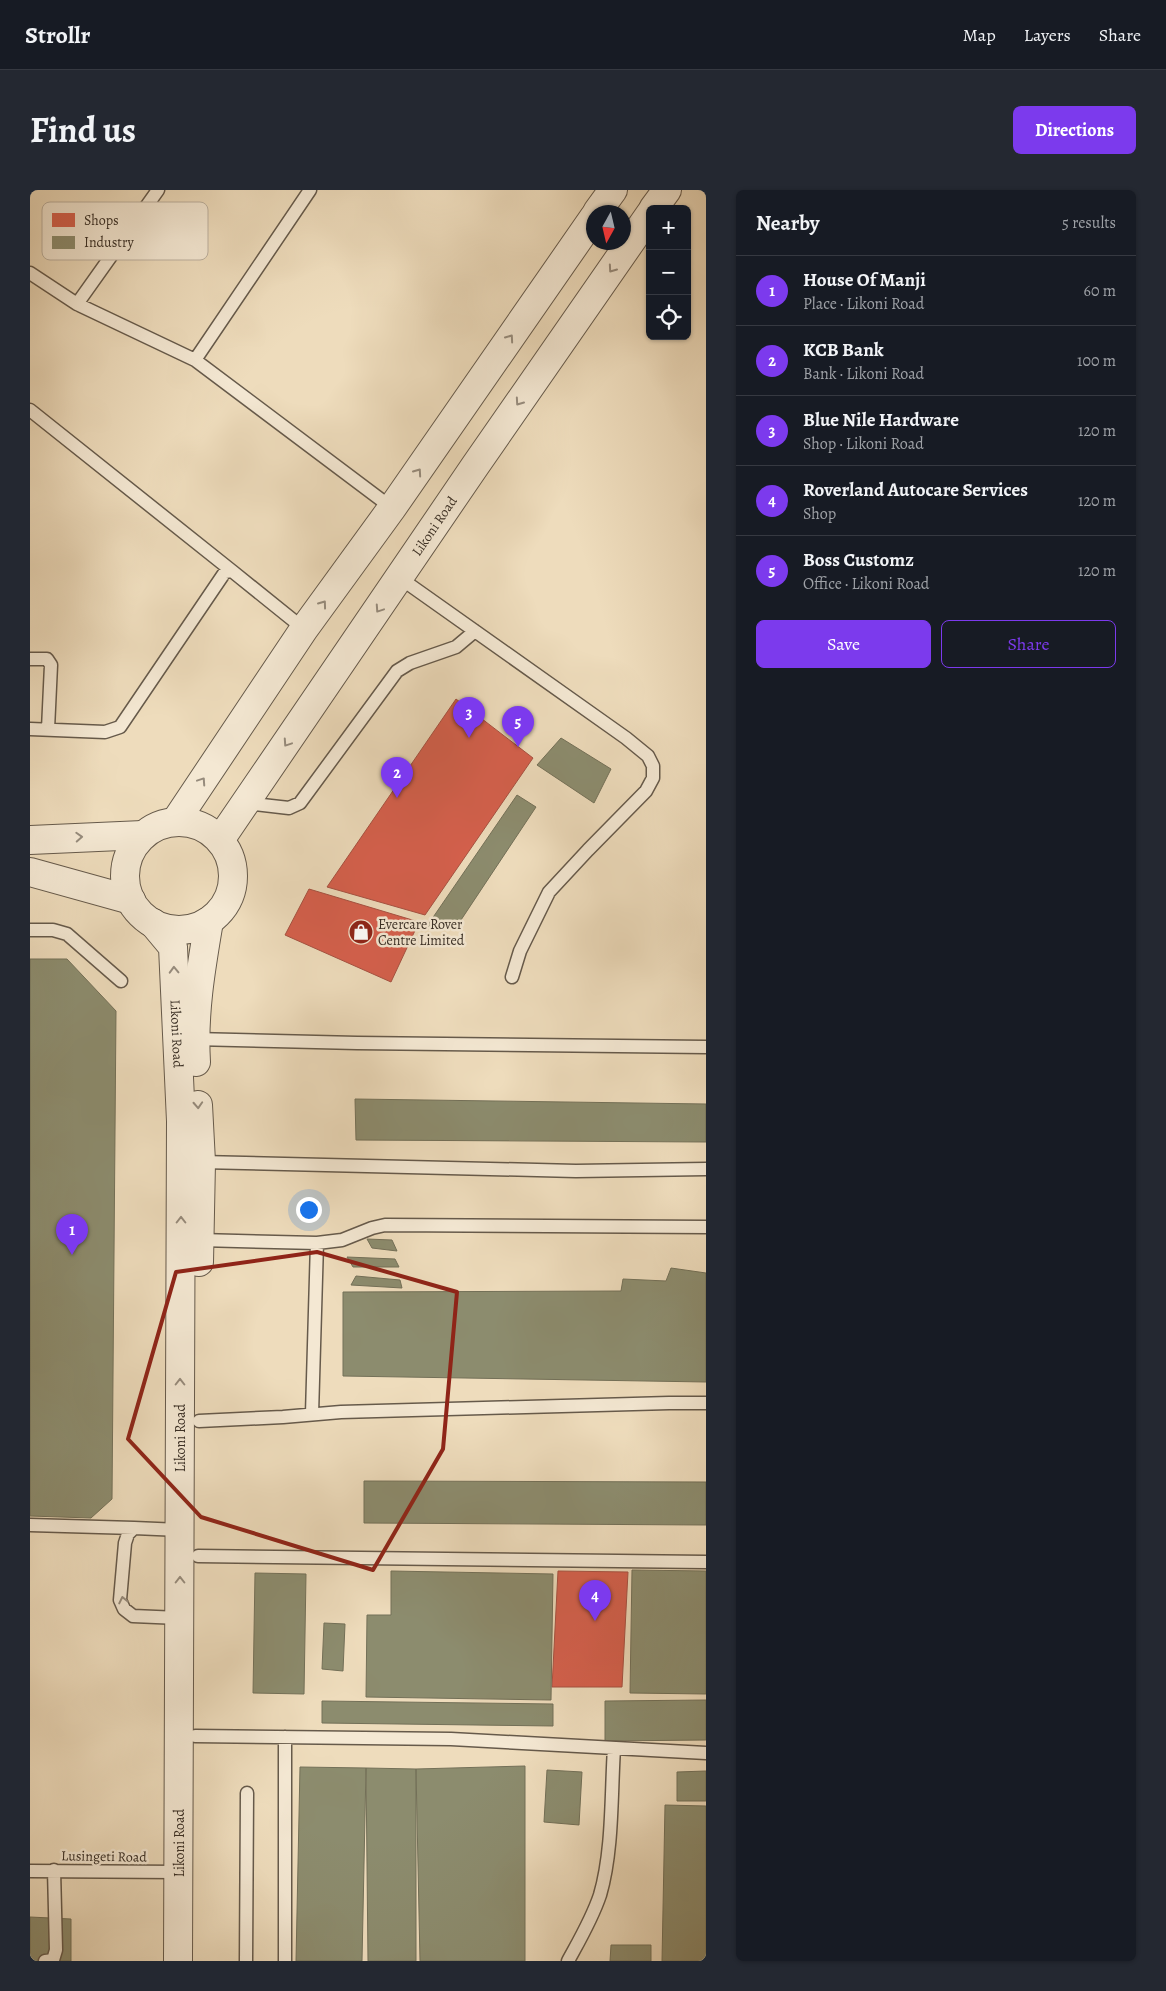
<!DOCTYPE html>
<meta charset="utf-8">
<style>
:root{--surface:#171b24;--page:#242831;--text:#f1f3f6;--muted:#9ea1a6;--line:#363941;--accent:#7c3aed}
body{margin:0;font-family:Alegreya,serif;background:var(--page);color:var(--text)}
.controls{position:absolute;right:15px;top:15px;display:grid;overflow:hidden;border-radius:8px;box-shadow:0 1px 4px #0004}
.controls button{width:45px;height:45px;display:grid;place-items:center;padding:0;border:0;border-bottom:1px solid var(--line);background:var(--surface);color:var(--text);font:25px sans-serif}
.compass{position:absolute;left:556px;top:15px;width:45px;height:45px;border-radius:50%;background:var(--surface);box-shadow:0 1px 4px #0004;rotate:188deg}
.you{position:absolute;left:278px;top:1019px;width:18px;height:18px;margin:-12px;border:4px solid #fff;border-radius:50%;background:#1a73e8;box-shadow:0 0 0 8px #1a73e833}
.badge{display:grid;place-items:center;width:32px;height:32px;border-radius:50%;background:var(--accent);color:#fff;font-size:16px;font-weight:700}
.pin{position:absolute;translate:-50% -41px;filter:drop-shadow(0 1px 2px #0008)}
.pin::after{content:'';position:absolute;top:26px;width:18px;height:15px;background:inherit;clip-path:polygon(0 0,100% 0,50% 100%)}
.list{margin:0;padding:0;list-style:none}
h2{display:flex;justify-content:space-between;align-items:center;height:65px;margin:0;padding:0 20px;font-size:21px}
h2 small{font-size:16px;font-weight:400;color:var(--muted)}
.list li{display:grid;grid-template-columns:32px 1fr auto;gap:15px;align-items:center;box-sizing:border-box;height:70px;padding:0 20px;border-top:1px solid var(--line)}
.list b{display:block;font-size:19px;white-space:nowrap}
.list p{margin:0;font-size:16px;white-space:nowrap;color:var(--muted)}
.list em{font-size:16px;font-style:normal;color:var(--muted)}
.actions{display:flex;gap:10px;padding:15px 20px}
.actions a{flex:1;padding:11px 0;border:1px solid var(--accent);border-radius:8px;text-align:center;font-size:18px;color:var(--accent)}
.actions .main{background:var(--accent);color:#fff}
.icon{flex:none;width:28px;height:28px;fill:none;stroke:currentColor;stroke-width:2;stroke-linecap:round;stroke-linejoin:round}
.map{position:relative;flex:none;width:676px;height:1771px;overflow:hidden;border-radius:8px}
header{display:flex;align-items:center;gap:30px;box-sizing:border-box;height:70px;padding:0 25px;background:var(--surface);border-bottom:1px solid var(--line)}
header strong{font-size:24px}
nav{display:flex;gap:28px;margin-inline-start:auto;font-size:18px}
.intro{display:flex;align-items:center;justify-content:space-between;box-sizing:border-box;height:120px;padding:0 30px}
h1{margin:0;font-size:35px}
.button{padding:12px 22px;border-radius:8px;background:var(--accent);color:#fff;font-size:18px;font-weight:700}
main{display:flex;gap:30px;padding:0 30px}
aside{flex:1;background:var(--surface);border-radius:8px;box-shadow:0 1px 4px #0004}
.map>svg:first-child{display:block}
</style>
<header>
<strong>Strollr</strong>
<nav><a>Map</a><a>Layers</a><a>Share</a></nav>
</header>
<div class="intro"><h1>Find us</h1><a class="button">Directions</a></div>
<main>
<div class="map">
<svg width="676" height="1771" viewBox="0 0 676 1771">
<rect width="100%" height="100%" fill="#eedcbc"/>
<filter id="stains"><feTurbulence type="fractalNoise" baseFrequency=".004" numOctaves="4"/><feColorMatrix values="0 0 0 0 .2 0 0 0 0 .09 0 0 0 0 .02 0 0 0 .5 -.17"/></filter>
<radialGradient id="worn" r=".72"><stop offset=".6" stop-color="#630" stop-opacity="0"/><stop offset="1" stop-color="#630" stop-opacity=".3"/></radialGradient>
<path fill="#d6604d" stroke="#a75141" d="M426,509l77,59 -108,157 -98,-28z
M279,699l110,33 -28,60 -106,-47z
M528,1381l70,1 -6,115h-70z"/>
<path fill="#8c8c6e" stroke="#737058" d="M531,548l50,31 -17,34 -57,-38z
M487,605l19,12 -81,122h-30z
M0,769h37l49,52 -4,488 -21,19 -61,-2z
M325,909l351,5v38l-350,-2z
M337,1049l25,1 5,11 -25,-3z
M317,1067l48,2 4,8h-46z
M641,1078l35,5v109l-363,-6v-84l278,-1 2,-12 43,2z
M326,1086l44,4 2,8 -51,-3z
M334,1291l342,1v43l-342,-2z
M602,1380l74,1v123l-76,-1z
M361,1381l162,3 -2,126 -185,-3 1,-82h24z
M225,1383l51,1 -2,120 -51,-1z
M294,1433l21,1 -2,47 -21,-2z
M676,1510v40l-101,1v-40z
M292,1511l231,3v22l-231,-3z
M495,1576v195h-105l-4,-192z
M270,1577l66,1 -4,193h-66z
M336,1578l50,1v192h-48z
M517,1580l35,2 -3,53 -35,-3z
M676,1581v30h-29v-29z
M635,1615l41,1v155h-44z
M0,1727l41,2v42h-41z
M581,1755h40v16h-41z"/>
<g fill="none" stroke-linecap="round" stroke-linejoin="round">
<defs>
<path id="service" d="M128,0l-81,114 118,56
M280,0l-115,170 197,148
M0,83l47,31
M0,220l202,161
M370,388l226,160 22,18 5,10v12l-7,13 -58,59 -39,42 -29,59 -8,26
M0,469h17l4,6 -3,64
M0,539l75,3 15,-5 105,-155 7,-1 72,58
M215,613l44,5 11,-5 97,-132 13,-8 46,-16 19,-16
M0,740h23l14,4 54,47
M164,849l163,4 349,4
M171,972l375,9 130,-2
M170,1050l117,3 25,-3 30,-12 13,-3 321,2
M282,1224l5,-171
M169,1231l84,-4 58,-5 328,-9h37
M0,1335l104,3
M168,1366l508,6
M149,1428l-46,-2 -9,-7 -4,-9 5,-57 3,-9 6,-6 46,2
M165,1546l256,3 255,14
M0,1681l148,1
M15,1771l8,-1 3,-10 -2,-80
M216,1771l1,-168
M255,1771v-224
M538,1771c12,-22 24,-42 32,-66 13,-44 11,-101 14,-147"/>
<g id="tertiary">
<path d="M623,19l14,-19"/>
<path d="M567,22l16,-22"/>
<path d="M145,632l129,-193 88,-121 202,-291"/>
<circle cx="149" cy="686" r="54"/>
<path d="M0,650l113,-5"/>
<path id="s1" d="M190,650l255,-374 175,-252"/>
<path d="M0,682l101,28"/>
<path id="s2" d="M123,733l20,24 8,174 -3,840"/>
<path d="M166,872c-3,-48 5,-94 13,-141"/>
<path d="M168,915l3,57 -2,100"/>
</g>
</defs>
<use href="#service" stroke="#665a4b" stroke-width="15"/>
<use href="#tertiary" stroke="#665a4b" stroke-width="30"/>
<use href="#service" stroke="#f4e8d3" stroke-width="12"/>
<use href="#tertiary" stroke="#f4e8d3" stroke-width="28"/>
</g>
<defs><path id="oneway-chevron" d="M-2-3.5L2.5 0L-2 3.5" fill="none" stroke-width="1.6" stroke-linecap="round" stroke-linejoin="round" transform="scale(1.25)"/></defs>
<g stroke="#968b7c">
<use href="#oneway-chevron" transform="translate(582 79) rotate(125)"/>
<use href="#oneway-chevron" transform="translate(480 148) rotate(-55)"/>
<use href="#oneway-chevron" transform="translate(489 212) rotate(125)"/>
<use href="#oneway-chevron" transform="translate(388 282) rotate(-55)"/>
<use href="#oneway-chevron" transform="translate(293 414) rotate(-54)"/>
<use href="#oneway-chevron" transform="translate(349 419) rotate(124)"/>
<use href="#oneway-chevron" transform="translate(257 553) rotate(124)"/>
<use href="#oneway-chevron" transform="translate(172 591) rotate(-56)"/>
<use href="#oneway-chevron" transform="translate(49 647) rotate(-3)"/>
<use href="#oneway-chevron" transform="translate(144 780) rotate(-92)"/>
<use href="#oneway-chevron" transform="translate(168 915) rotate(87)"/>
<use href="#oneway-chevron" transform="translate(151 1030) rotate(-90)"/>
<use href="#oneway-chevron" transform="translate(150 1192) rotate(-90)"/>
<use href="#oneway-chevron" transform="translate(150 1390) rotate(-90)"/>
<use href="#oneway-chevron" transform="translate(93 1410) rotate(-102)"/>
</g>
<path fill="none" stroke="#8f2418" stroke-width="4" stroke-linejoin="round" d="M287,1062l140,40 -14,157 -70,121 -172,-53 -73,-78 48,-167z"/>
<defs>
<symbol id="shop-disc" viewBox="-11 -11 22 22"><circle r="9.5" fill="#8f2418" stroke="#f4e8d3"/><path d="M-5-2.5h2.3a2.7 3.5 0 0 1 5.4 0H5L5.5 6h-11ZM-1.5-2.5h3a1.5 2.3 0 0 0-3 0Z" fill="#fff"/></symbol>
</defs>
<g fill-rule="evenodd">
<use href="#shop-disc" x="317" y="728" width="28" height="28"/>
</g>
<g text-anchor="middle" stroke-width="5" stroke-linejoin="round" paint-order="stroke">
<g font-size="14" fill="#382e25" stroke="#f4e8d3">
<text dy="5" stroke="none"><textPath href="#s1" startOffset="380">Likoni Road</textPath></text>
<text dy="5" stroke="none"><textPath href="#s2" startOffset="118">Likoni Road</textPath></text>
<text transform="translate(150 1248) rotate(-90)" y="5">Likoni Road</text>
<text transform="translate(149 1653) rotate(-90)" y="5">Likoni Road</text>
<text transform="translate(74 1666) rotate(1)" y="5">Lusingeti Road</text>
</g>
<g font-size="14" fill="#382e25" stroke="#f4e8d3" text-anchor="start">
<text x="348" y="739">Evercare Rover<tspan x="348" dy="16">Centre Limited</tspan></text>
</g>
</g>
<rect x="12" y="12" width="166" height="58" rx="8" fill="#f4e8d3" stroke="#bcb09f" stroke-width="1"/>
<rect x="22" y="23" width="23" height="14" fill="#d6604d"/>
<rect x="22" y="46" width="23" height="13" fill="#8c8c6e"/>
<g font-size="14" fill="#382e25">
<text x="54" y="35">Shops</text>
<text x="54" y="57">Industry</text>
</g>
<rect width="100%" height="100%" filter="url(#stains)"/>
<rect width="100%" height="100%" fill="url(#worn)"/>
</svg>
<div class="controls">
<button>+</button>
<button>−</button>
<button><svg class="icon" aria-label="locate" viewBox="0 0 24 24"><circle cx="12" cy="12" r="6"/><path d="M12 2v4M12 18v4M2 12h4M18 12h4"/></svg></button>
</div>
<svg class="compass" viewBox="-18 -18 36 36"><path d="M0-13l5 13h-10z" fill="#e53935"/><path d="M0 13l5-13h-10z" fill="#9ea1a6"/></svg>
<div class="you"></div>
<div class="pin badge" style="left:42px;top:1065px">1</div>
<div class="pin badge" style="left:367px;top:608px">2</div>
<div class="pin badge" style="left:439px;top:548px">3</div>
<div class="pin badge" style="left:565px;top:1431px">4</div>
<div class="pin badge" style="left:488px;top:557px">5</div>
</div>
<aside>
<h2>Nearby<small>5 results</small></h2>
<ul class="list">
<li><span class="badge">1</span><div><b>House Of Manji</b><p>Place · Likoni Road</p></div><em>60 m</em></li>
<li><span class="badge">2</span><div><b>KCB Bank</b><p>Bank · Likoni Road</p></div><em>100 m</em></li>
<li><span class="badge">3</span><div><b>Blue Nile Hardware</b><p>Shop · Likoni Road</p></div><em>120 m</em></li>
<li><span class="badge">4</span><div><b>Roverland Autocare Services</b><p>Shop</p></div><em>120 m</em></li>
<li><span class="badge">5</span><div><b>Boss Customz</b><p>Office · Likoni Road</p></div><em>120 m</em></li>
</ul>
<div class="actions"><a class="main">Save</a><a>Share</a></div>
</aside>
</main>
